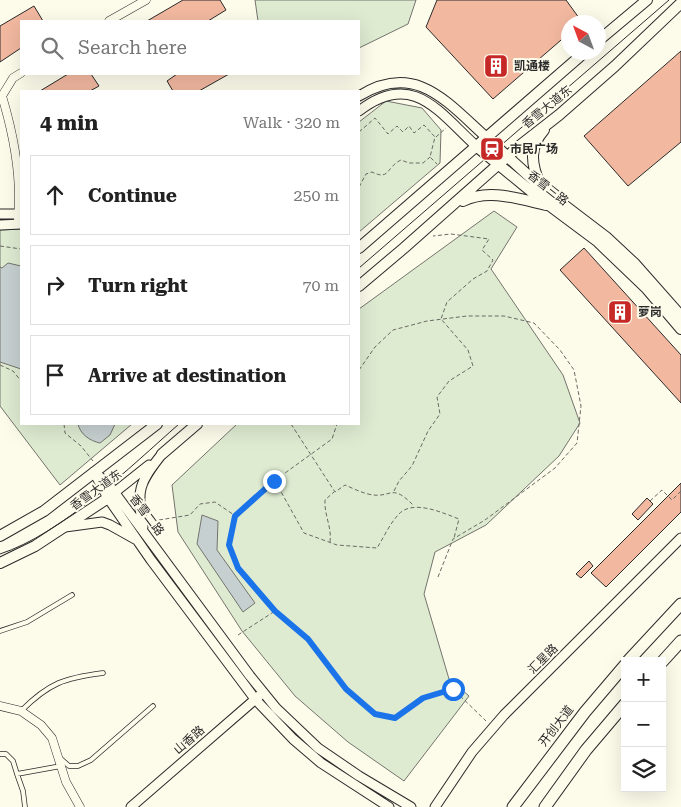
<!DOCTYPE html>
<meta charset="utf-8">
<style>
:root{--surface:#fff;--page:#f2f2f2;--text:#222;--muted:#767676;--line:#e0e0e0}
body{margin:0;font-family:"Roboto Serif","Noto Sans SC",serif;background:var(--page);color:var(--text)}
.controls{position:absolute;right:15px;bottom:15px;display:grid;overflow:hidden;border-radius:0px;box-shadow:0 5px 20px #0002}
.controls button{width:45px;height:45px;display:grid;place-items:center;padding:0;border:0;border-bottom:1px solid var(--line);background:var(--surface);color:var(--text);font:25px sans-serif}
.compass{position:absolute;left:561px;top:15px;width:45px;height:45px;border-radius:50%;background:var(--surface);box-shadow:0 5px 20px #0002;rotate:319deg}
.stop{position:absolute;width:15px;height:15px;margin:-11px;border:4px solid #1a73e8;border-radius:50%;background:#fff}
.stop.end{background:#1a73e8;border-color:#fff;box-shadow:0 1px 5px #0008}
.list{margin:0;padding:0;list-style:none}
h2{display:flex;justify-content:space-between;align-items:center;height:65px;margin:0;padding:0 20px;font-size:21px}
h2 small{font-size:16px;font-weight:400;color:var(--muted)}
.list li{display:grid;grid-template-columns:32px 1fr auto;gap:15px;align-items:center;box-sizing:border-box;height:80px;margin:0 10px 10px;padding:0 10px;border:1px solid var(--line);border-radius:0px}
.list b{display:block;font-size:19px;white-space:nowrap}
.list em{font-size:16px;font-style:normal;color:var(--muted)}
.icon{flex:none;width:28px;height:28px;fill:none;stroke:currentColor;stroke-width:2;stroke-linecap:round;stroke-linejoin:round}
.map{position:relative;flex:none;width:681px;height:807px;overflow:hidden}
.search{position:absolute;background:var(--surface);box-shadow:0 5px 20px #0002;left:20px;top:20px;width:340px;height:55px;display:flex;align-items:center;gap:12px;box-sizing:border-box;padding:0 18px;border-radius:0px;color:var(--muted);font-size:19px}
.panel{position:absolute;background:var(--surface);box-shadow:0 5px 20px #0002;left:20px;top:90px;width:340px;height:335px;border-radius:0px}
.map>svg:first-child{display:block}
</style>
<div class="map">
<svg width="681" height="807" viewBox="0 0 681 807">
<rect width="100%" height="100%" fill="#fdfbea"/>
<path fill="#deebd1" stroke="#74746e" d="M255,0h161l-8,24 -49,24v-27h-101z
M386,101l36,7 19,22 -1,33 -81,69v-110z
M494,211l23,16 -26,42 72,106 17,48 -21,33 -73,69 -51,27 -11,42 25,85 20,17 -65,85 -56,-39 -53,-46 -53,-65 -64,-99 -6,-47 65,-61h122v-115z
M21,229v195h111l-72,61 -60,-79v-176z"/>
<path fill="#c7d0d0" stroke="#74746e" d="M8,263l13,3v103l-21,-7v-95l2,1z
M78,424h37l-5,11 -10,8c-10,-2 -20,-9 -22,-19z
M202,515l16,6 -1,29 38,53 -12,9 -46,-68z"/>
<path fill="#f2b8a0" stroke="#2b2b2b" d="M183,0h37l6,10 -18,11h-61z
M437,0h129l16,22h-14v12l-75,65 -67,-72z
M34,6l9,15h-22v27l-21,14v-36z
M681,51v91l-53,44 -44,-50z
M68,74h23l8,12 -9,5h-50z
M177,74h52l-30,17h-26l-6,-10z
M584,248l97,107v48l-121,-133z
M681,483v29l-75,75 -15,-14z
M647,498l6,6 -15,16 -6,-6z
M589,561l4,5 -12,12 -5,-4z"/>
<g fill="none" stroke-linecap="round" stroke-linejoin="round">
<defs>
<path id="service" d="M0,631l27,-9 45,-27
M21,711c28,-28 43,-33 82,-38
M0,754h6l7,7 4,13 44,-8
M61,759l8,7h9l13,-6 62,-54
M17,774l6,17 2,16"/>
<path id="minor" d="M109,21l37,-21
M18,218c4,-41 -4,-82 -16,-122l11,-18 8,-5
M0,706l21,5 20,14 11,13 14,44 14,25"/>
<path id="tertiary" d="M359,96c56,-35 87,5 127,41
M359,111c53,-41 79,0 117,35
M0,214h21
M0,225l21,-1
M94,472l15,13 141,191 26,32 42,40 41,28 52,31
M94,472l14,26 43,62 104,139 38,40 28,24 68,44
M110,496l39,-31
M65,527l37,-5 8,3 25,14
M143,527c-7,-37 -4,-44 19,-73
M131,807l128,-111
M435,807l37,-55 32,-37 177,-177"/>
<path id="secondary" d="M598,41l49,-41
M486,137l57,52 63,48 29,27 46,52
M476,146l62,51 59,44 50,48 34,40
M540,184c-9,-20 -11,-37 4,-54
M463,201c26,-13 56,-2 83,4
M359,248l226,-196
M359,286l45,-38 114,-101 41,-32 56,-49 66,-63
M162,454l35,-30
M0,536l44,-25 113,-87
M0,563l35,-17 73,-48"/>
<path id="primary" d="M628,661l53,-57
M662,662l19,-21
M513,807l72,-95 40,-47
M545,807l41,-57 39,-46"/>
</defs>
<use href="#service" stroke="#2b2b2b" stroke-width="5.5"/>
<use href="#minor" stroke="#2b2b2b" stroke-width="9"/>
<use href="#tertiary" stroke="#2b2b2b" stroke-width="11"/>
<use href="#secondary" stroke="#2b2b2b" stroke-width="12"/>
<use href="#primary" stroke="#2b2b2b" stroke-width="13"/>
<path stroke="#6a6964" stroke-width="1" stroke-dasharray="4 2.5" stroke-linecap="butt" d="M359,132l16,-14 13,16 9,-8 6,6 6,-6 5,7 10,-8 11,12 -5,20 7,7
M436,137l10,-9
M359,187l7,-13 6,-2c18,9 14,-5 29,-12l8,3h14l7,-6
M0,246l21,3
M0,365l13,6 8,10
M359,370l16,-23 18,-17 34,-9 40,-5h37l30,7 26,27 14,20 7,36 -4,37 -22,25 -70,52 -32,19 -15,38
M64,424l1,9 16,13 12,15
M291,424l44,68 10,-7c7,3 15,7 23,9 24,6 22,-13 46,12
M275,481l29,52 33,12 40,3c7,-11 13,-25 22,-34 14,-15 44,-1 60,5l-5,19
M394,491l5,-10 13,-15 16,-35 12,-17 -3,-17 12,-16 24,-15 -5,-16 -27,-31 6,-17 26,-23 14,-8 6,-11 -11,-10 7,-11 -38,-5 -18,2
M650,501l12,-11 10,10 9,-9
M159,520l31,-5 10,-11 15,-2 19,13
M330,542c2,-15 -6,-27 -5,-42l9,-8
M275,611l33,28 38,50 29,25 20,4 28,-20 30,-9 33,32
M238,635l37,-24 -36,-44 -10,-22 6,-29 39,-35 58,-42 5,-15"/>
<use href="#service" stroke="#fdfbea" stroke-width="4"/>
<use href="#minor" stroke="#fdfbea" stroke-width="8"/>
<use href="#tertiary" stroke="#fdfbea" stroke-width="9"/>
<use href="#secondary" stroke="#fdfbea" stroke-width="10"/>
<use href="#primary" stroke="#fdfbea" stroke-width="11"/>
<path stroke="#2b2b2b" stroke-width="1" d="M359,268l310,-268
M0,554c62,-20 130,-87 179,-130"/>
</g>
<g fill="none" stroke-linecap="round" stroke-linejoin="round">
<path stroke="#1a73e8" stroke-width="6" d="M274,481l-39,35 -6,29 9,23 37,43 33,28 38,50 29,25 20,4 28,-20 30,-9"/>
</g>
<defs>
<symbol id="building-square" viewBox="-11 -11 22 22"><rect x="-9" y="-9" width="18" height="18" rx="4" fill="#c62828" stroke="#fdfbea"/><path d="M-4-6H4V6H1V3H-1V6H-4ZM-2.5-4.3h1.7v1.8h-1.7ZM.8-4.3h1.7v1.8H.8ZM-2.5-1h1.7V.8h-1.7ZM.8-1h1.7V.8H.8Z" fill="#fff"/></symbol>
<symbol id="station-square" viewBox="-11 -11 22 22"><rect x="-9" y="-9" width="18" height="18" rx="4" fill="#c62828" stroke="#fdfbea"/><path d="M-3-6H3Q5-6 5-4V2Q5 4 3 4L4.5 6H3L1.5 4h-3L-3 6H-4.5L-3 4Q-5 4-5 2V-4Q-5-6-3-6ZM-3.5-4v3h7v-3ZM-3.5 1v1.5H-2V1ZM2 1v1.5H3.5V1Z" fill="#fff"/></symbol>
</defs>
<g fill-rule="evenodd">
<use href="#building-square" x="482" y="52" width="28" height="28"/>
<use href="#station-square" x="478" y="135" width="28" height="28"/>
<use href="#building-square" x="606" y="298" width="28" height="28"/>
</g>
<g text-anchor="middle" stroke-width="4" stroke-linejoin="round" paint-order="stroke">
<g font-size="12" font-weight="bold" fill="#2b2b2b" stroke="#fdfbea" text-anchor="start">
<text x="514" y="70">凯通楼</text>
<text x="510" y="153">市民广场</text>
<text x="638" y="316">萝岗</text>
</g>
<g font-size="12" fill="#2b2b2b" stroke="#fdfbea">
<text transform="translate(547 107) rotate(-39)" y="4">香雪大道东</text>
<text transform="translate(548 188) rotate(38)" y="4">香雪三路</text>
<text transform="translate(96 490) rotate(-36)" y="4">香雪大道东</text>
<text transform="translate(147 515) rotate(53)" y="4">香雪二路</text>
<text transform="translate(543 659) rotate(-45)" y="4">汇星路</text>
<text transform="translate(556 726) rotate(-52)" y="4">开创大道</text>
<text transform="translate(189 740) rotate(-41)" y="4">山香路</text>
</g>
</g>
</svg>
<div class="controls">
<button>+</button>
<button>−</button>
<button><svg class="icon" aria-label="layers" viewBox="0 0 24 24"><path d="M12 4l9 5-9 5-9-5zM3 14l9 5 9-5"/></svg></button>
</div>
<svg class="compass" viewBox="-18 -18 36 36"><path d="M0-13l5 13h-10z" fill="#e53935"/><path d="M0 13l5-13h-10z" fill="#767676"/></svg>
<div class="stop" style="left:453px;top:689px"></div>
<div class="stop end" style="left:274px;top:481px"></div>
<div class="search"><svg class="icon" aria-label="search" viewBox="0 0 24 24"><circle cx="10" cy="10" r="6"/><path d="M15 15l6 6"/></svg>Search here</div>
<section class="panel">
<h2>4 min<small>Walk · 320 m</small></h2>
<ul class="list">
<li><svg class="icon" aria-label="ahead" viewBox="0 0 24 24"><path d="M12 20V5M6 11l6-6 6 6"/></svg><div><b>Continue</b></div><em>250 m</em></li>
<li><svg class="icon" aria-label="right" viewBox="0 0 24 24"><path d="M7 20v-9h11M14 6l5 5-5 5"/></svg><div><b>Turn right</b></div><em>70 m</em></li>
<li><svg class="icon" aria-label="arrive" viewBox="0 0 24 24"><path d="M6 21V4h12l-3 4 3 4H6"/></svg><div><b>Arrive at destination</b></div></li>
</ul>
</section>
</div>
